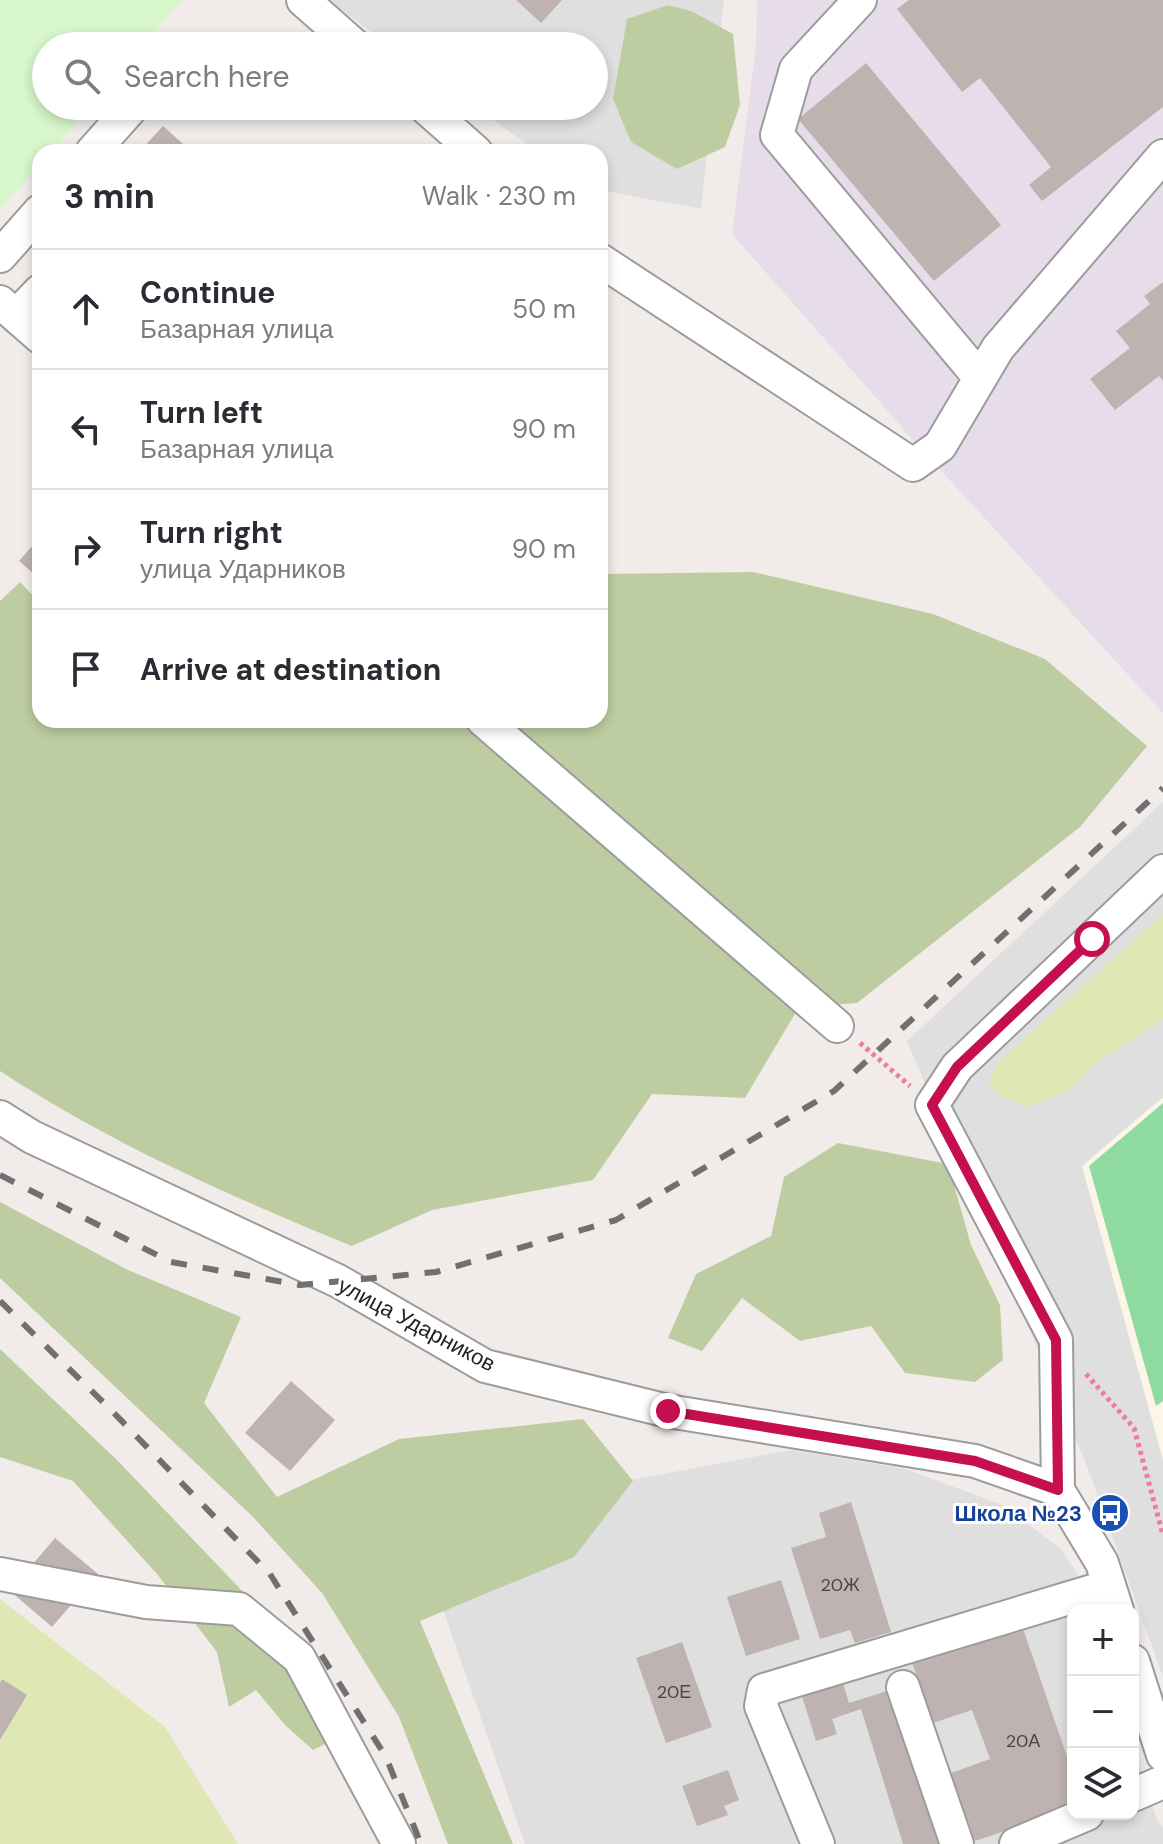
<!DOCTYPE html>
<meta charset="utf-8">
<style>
:root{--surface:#fff;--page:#f2f2f3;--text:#2b2b33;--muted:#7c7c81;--line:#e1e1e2}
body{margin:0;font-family:"DM Sans",sans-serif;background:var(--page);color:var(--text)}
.controls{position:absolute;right:24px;bottom:24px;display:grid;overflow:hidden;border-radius:16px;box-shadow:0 4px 12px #0003}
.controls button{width:72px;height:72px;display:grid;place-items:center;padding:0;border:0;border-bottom:2px solid var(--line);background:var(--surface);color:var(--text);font:40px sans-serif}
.stop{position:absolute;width:24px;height:24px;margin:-18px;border:6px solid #c50f50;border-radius:50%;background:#fff}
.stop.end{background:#c50f50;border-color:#fff;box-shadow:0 2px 8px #0008}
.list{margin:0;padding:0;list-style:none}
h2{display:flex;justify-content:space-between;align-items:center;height:104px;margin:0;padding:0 32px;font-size:34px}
h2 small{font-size:26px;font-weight:400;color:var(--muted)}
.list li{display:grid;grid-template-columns:52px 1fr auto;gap:24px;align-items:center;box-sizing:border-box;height:120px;padding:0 32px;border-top:2px solid var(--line)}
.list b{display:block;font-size:30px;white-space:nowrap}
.list p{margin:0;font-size:26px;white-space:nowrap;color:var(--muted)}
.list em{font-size:26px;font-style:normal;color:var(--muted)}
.icon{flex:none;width:44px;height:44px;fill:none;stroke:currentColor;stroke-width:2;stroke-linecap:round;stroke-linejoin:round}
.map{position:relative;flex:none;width:1163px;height:1844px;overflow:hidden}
.search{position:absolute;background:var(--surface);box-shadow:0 4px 12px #0003;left:32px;top:32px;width:576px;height:88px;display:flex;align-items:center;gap:20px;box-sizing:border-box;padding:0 28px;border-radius:44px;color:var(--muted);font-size:30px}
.panel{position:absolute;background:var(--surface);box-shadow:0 4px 12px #0003;left:32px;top:144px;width:576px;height:584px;border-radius:24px}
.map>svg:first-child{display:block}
</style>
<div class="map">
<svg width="1163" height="1844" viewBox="0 0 1163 1844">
<rect width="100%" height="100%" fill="#f1ece9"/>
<path fill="#e0dfdf" d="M328,0h396l-23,209 -101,-19v-38h-63l-63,-46h120v-60h-203z
M1163,802v875l-76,-211 -180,-425z
M791,1450l114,19 98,36 58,44 23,36 7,25h-18v204h60v-70l23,74 7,10v16h-638l-113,-323z"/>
<path fill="#e7dcea" d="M757,0h406v713l-249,-272 -182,-207 24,-187z"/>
<path fill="#fdf5e6" d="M1163,1097v363l-81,-294z"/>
<path fill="#dfe7b4" d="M1163,914v104l-6,6 -61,39 -29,29 -40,15 -21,-8 -17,-13 8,-23z
M0,1599l165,128 73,117h-238z"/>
<path fill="#becda1" d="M668,5l23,6 42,23 7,71 -15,42 -48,22 -46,-27 -18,-43 14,-80z
M753,572l180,42 112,45 102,87 -67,81 -223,176 -58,4 -54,91 -93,-4 -59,86 -161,30 -80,36c-122,-50 -241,-102 -352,-175v-470l20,-19 20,21v117h560v-146z
M838,1143l110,21 23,81 29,60 3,55 -28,22 -70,-9 -34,-47 -71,15 -58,-43 -40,53 -34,-13 28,-64 75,-38 13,-59z
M0,1202l128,68 113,47 -37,86 73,94 122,-58 184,-20 50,62 -59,76 -154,64 93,223h-65l-49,-127 -77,-124 -69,-76 -253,-239z
M0,1349l116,110 155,162 58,121 -16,8 -28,-25 -29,-35 -27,17 -12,-55 -60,-78 -84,-93 -73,-24z"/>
<path fill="#d7f6cb" d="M0,0h182l-39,46h-97v60h45l-40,46h-11v12l-40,46z"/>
<path fill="#8edaa1" d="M1163,1103v298l-7,5 -67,-240z"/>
<path fill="#bfb3b2" d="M516,0h46l-21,23z
M909,0h254v107l-121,94 -13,-16 22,-18 -71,-89 -18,14 -65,-83z
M866,63l135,162 -67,56 -136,-162z
M163,126l29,26h-53z
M1163,282v99l-4,-5 -44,34 -25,-31 40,-31 -14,-17 34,-27 -6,-8z
M40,537v42l-21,-18z
M291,1381l44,39 -45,51 -45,-38z
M851,1502l40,130 -36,11 -5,-13 -30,9 -29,-91 35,-11 -7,-24z
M55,1538l43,36 -46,53 -42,-36z
M781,1580l19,59 -54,17 -19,-59z
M1021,1623l52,151v34l-98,33 -24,-68 39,-14 -18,-49 -39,13 -22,-63z
M682,1642l30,85 -46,16 -30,-85z
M2,1679l25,16 -27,45v-57z
M842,1680l7,23 41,-13 49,154h-36l-42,-135 -29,10 5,15 -21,7 -15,-48z
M728,1770l11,30 -15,6 4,9 -31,11 -15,-40z"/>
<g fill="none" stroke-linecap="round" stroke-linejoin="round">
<defs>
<path id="minor" d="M303,0l52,46
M860,0l-64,69 -19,66 203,243
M424,106l52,46
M92,152l41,-46
M0,256l40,-45
M600,260l313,205 27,-19 58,-98 165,-192
M0,302l40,35
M16,316l24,-25
M483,720l354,306
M0,1117l32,20 306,144 147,85 183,45 307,50 83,29 44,73 15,47
M1058,1490l-2,-150 -124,-235 25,-38 206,-196
M0,1574l146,28 93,7 60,49 100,186
M1133,1661l30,94
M903,1687l54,157
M1133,1795l30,-13
M818,1844l-57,-138 3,-16 345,-104
M1016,1844l71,-30"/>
</defs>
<use href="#minor" stroke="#9c9c9c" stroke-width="36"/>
<path stroke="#f17b99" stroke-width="5" stroke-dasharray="4 4" stroke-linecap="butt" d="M860,1043l50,43
M1086,1374l48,54 29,107"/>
<use href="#minor" stroke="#fff" stroke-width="32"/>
<path stroke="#707070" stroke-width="6" stroke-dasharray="16 16" stroke-linecap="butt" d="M0,1175l171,87 129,23 136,-13 180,-52 218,-129 329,-303
M0,1301l111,109 159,164 116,183 35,87"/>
</g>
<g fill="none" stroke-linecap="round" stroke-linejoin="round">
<path stroke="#c50f50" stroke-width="10" d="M668,1411l307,50 83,29 -2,-150 -124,-235 25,-38 135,-128"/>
</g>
<defs>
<symbol id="bus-disc" viewBox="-11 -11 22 22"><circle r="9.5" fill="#1a4fb4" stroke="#fff"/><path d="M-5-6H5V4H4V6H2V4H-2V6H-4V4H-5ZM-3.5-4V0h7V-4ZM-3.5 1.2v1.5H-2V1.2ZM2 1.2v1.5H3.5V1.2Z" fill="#fff"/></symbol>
</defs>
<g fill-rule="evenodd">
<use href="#bus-disc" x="1088" y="1491" width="44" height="44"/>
</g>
<g text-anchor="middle" stroke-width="6" stroke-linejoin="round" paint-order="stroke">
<g font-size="18" fill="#494646">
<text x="840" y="1591">20Ж</text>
<text x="674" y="1698">20Е</text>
<text x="1023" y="1747">20А</text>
</g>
<g font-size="22" fill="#222" stroke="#fff">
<text transform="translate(417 1324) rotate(28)" y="8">улица Ударников</text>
</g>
<g font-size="22" font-weight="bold" fill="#164399" stroke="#fff" text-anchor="end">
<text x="1082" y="1521">Школа №23</text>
</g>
</g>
</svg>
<div class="controls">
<button>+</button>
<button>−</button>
<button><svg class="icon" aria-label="layers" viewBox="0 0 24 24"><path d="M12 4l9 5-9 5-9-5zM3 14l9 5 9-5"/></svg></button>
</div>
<div class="stop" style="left:1092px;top:939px"></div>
<div class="stop end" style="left:668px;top:1411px"></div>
<div class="search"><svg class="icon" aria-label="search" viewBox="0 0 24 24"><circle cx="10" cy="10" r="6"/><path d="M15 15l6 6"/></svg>Search here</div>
<section class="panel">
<h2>3 min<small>Walk · 230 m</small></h2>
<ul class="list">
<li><svg class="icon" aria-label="ahead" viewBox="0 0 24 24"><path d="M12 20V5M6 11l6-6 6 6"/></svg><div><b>Continue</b><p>Базарная улица</p></div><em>50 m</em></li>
<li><svg class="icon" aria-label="left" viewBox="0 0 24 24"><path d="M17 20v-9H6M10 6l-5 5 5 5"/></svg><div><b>Turn left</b><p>Базарная улица</p></div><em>90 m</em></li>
<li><svg class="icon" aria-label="right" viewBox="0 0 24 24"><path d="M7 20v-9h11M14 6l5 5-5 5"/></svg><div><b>Turn right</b><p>улица Ударников</p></div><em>90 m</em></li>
<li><svg class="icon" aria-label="arrive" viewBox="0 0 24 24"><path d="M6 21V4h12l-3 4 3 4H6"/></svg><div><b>Arrive at destination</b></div></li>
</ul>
</section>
</div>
